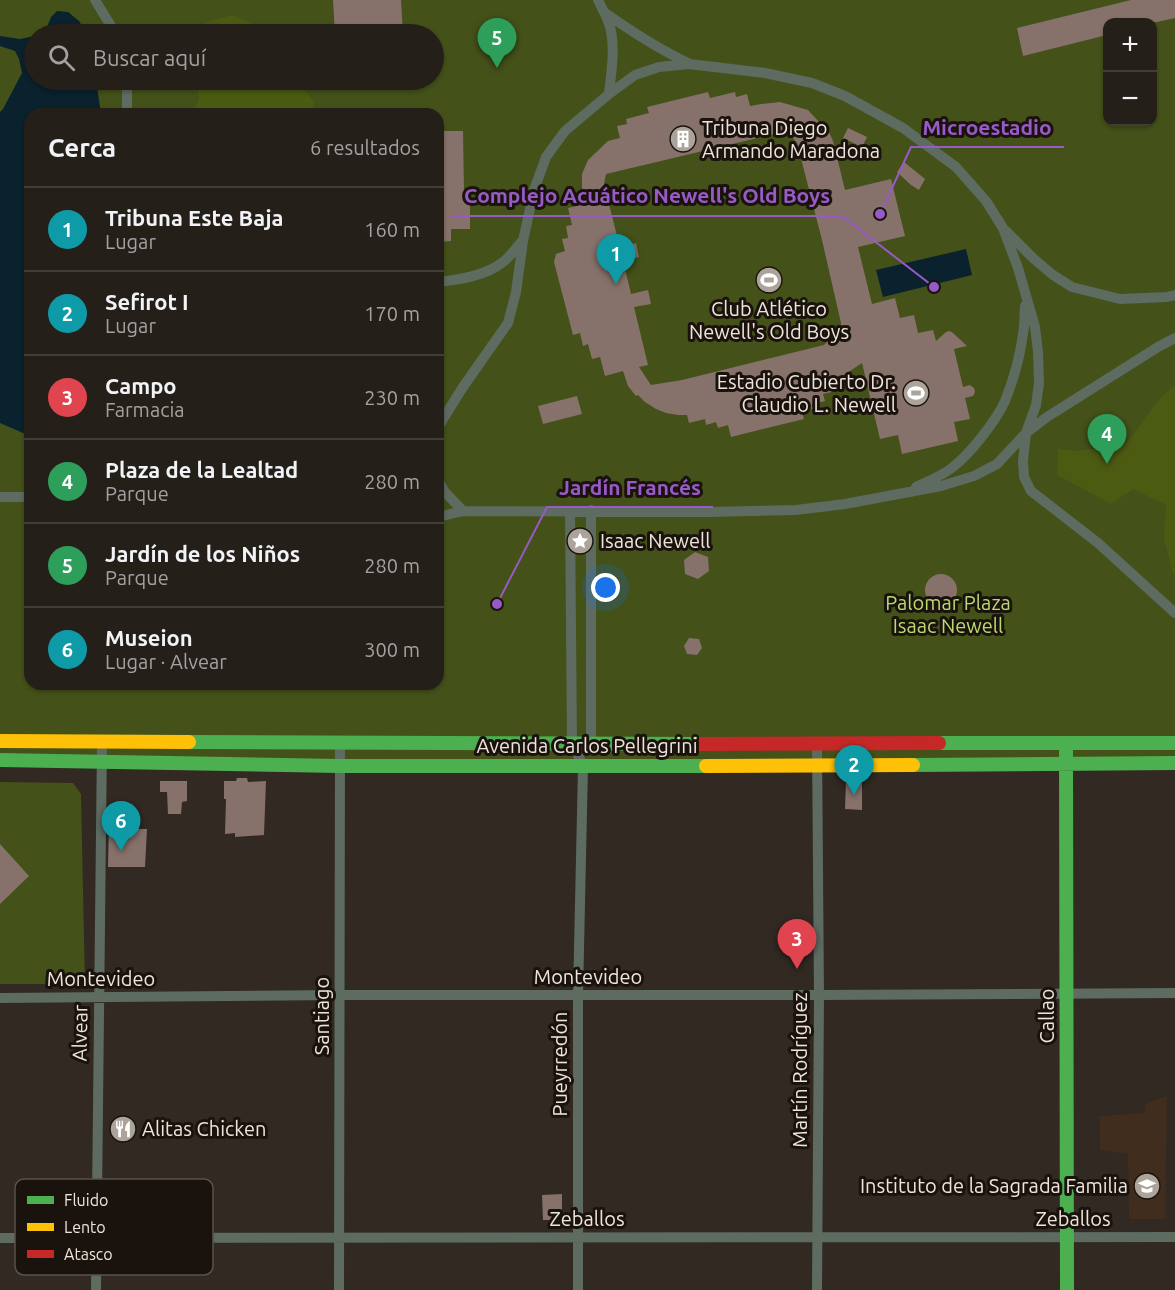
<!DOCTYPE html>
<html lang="es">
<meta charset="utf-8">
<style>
:root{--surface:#251f1a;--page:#2d2723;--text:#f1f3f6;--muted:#a3a2a2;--line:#423d39;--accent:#bca0f2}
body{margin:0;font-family:Ubuntu,sans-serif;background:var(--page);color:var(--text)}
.controls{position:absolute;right:18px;top:18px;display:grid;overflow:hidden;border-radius:12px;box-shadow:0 2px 4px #0004}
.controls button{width:54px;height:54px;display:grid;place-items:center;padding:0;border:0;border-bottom:2px solid var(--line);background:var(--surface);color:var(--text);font:30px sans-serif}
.you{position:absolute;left:606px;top:588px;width:21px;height:21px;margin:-15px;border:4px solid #fff;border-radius:50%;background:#1a73e8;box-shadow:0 0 0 9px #1a73e833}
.badge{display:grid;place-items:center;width:39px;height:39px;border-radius:50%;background:var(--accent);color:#fff;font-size:20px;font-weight:700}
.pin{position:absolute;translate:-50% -50px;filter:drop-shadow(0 2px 3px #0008)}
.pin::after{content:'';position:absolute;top:32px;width:21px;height:18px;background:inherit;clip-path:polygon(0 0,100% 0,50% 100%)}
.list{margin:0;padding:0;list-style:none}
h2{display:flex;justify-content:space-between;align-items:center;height:78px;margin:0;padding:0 24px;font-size:26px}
h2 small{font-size:20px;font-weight:400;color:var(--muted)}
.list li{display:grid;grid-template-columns:39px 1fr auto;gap:18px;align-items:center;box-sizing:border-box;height:84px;padding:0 24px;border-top:2px solid var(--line)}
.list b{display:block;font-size:22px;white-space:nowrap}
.list p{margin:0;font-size:20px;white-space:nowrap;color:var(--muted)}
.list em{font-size:20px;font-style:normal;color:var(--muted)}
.icon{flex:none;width:33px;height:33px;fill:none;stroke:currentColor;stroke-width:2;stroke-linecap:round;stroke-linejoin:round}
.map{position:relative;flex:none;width:1175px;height:1290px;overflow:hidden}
.search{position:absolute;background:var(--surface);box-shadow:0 2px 4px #0004;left:24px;top:24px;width:420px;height:66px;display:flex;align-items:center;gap:15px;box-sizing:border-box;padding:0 21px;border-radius:33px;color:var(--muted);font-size:22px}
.panel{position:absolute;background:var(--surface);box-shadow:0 2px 4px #0004;left:24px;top:108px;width:420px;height:582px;border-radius:18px}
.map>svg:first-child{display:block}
</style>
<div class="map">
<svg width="1175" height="1290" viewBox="0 0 1175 1290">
<rect width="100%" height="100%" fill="#312922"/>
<path fill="#402d1e" d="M1167,1096l-2,123h-36l-1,-65 -28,-4v-34l44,-3 2,-10z"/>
<path fill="#445119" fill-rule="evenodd" d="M0,0h1175v763l-1175,-3zM1108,22h44v100h-44zM34,34h400v46h-400zM30,114h408v570h-408z
M0,782l73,1 8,11 4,190h-85z"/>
<path fill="#4c5b12" d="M232,15l36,15 3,4h-79l-1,-7z
M197,80h101l15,21v13h-123l9,-14z
M1175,385v189h-2l-9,-36 2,-33 -33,-16 -22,15 -54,-29 1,-26 21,2 48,-8 32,-44z"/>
<path fill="#0a212e" d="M57,11l11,1 11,9 8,13h-48l8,-7 4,-10z
M0,36l20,3 14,-3v44h62l5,34h-71v322l-30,-13v-311l3,-3 19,-36 -3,-14 -4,-8 -15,-5z
M966,249l6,26 -89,22 -7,-27z"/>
<path fill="#86726a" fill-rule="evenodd" d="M333,0h68l2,34h-68z
M1131,0h44v18l-18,4h-50v13l-84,21 -6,-28z
M708,92l2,6 25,-6 1,5 11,-3 3,12 11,-2 19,-2 28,8 12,13 2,-2 6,9 5,11 12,49 46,-11 14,57 -47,11 14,57 23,-6 5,20 14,-3 4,18 15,-3 3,11 10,-9 3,-1 3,1 15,14 -13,3 9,38 7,-2 4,3 1,4 -2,4 -8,2 5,21 -16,3 4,19 -56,13 -4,-19 -18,4 -18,-76 -24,16 2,11 -17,4 2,7 -13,3 1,5 -11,3 2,7 -73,18 -3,-12 -10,3 -2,-6 -10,3 -1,-6 -16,4 -2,-8h-9l-12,-2 -10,-4 -11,-7 -7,-7 -2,1 -8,-10 -5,-15 -18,5 -5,-19 -8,2 -4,-15 -5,2 -3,-13 -7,2 -19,-73 2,-8 9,-3 -3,-12 6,-1 -2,-12 6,-1 -4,-17 17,-4 -3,-17v-13l6,-14 20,-19 12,-3 -3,-12 10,-2 -1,-5 23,-6 -2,-6zM787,131l10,12 25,97 19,83 -3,18 -9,-1 -5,5 -142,35 -31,5 -12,-18 9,-2 -14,-58 17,-3 -3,-14 -17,4 -8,-34 16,-3 -3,-14 -16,5 -16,-64 2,-10z
M848,128l19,9 -5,10 -19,-9z
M438,131h25l1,61h6v37h-19v12l-13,1z
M904,162l21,17 -6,11 -8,-5 -14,-13z
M577,396l5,18 -39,10 -5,-18z
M695,552l13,5 1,14 -11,8 -13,-5 -1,-14z
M925 590a16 16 0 1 1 32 0a16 16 0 1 1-32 0Z
M689,638l10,1 3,9 -5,7 -10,-1 -3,-8z
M237,778h10l1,4 18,-1 -2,54 -29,2v-4l-10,1 1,-35h-2v-18h12z
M160,781h27v20l-5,1 -1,12h-13l-1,-22h-7z
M846,781h16v29l-17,-1z
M109,821h22v8h16l-2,38h-37z
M0,844l29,32 -29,28z
M562,1194v17l-4,9h-15l-1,-25z"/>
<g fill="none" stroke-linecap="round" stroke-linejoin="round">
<path stroke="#5d6b61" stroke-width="10" d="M95,0l16,26 2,8
M598,0c5,10 11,20 13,31 4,20 0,43 -2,63
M604,12c28,20 53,36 84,51
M124,80l3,11v23
M1006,231l28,28 19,16 19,12 48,12 47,-2 8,-2
M438,282c22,-2 47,-6 65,-20 7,-5 13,-14 19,-21
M438,427l25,-40 45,-64 8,-31 7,-51 11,-51 12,-33 19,-26 44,-37 26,-19 24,-8 30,-3 76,9 47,10 33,13 58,32 53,39 30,34 17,27 15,40 17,59 3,25 1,31 -3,22 -10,28 -3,28 1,16 7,14 67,52 77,70
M438,480l6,11 19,20
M916,487c12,-6 26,-11 37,-20 17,-13 43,-46 52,-66 8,-20 15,-45 18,-67 2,-9 1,-19 2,-28
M0,497h30
M570,511l2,232 11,23 -5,229v295
M438,517l25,-6 246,1 87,-2 49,-6 96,-18 33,-10 23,-12 29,-31 21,-16 111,-70 17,-9
M591,743v-233
M817,743l2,252 -2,295
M0,998l340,-3h479l356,-2
M0,1238l1175,-1
M96,1290l6,-549
M339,1290l1,-548"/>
<path stroke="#4caf50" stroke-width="14" d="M189,742l512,2
M939,743h236
M1066,743l1,547
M0,760l340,6h366
M913,765l262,-2"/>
<path stroke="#ffc107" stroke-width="14" d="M0,741l189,1
M706,766l207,-1"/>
<path stroke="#c62828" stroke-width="14" d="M701,744l238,-1"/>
</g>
<defs>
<symbol id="building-disc" viewBox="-11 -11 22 22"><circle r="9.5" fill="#aca39b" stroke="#1a130d"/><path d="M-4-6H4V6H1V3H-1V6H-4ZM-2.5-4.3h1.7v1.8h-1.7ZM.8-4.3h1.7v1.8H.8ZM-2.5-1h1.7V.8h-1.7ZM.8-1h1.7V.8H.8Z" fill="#fff"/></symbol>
<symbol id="stadium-disc" viewBox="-11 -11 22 22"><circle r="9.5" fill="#aca39b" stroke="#1a130d"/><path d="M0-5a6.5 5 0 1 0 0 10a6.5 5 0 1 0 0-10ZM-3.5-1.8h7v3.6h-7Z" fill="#fff"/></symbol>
<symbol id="sight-disc" viewBox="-11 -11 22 22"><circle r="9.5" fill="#aca39b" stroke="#1a130d"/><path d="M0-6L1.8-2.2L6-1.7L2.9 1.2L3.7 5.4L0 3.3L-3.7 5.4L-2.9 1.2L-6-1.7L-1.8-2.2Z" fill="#fff"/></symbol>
<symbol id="restaurant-disc" viewBox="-11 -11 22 22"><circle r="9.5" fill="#aca39b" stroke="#1a130d"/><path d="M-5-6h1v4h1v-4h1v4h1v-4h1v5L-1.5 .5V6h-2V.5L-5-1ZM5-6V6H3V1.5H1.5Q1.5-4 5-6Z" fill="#fff"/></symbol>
<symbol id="school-disc" viewBox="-11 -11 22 22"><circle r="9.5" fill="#aca39b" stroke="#1a130d"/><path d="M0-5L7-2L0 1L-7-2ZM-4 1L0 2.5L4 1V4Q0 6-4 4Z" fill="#fff"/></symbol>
</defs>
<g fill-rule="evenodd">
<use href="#building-disc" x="668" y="124" width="30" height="30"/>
<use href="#stadium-disc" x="754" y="265" width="30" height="30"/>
<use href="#stadium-disc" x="901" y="378" width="30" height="30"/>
<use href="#sight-disc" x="565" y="526" width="30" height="30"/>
<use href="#restaurant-disc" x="108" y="1114" width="30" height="30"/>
<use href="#school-disc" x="1132" y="1171" width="30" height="30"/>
</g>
<g text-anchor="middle" stroke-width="6" stroke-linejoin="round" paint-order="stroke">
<g font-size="20" fill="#eee4dc" stroke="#1a130d" text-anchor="start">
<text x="702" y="135">Tribuna Diego<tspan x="702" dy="23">Armando Maradona</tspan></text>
<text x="769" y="316" text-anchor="middle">Club Atlético<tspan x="769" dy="23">Newell's Old Boys</tspan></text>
<text x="896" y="389" text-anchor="end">Estadio Cubierto Dr.<tspan x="896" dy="23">Claudio L. Newell</tspan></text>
<text x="600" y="548">Isaac Newell</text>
<text x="142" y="1136">Alitas Chicken</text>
<text x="1128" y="1193" text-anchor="end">Instituto de la Sagrada Familia</text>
</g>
<g font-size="20" fill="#bad96f" stroke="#1a130d">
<text x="948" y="610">Palomar Plaza<tspan x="948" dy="23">Isaac Newell</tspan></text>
</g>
<g font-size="20" fill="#eee4dc" stroke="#1a130d">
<text x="587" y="753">Avenida Carlos Pellegrini</text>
<text x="588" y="984">Montevideo</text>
<text x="101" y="986">Montevideo</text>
<text transform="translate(322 1016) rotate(-90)" y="7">Santiago</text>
<text transform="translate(1047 1016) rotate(-90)" y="7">Callao</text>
<text transform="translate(80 1033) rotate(-89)" y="7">Alvear</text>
<text transform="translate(560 1064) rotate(-90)" y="7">Pueyrredón</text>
<text transform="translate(800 1070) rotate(-90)" y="7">Martín Rodríguez</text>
<text x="587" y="1226">Zeballos</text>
<text x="1073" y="1226">Zeballos</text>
</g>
</g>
<rect x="15" y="1179" width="198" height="96" rx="9" fill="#1a130d" stroke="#5a524b" stroke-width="1.5"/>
<rect x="27" y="1196" width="27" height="8" fill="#4caf50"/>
<rect x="27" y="1223" width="27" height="8" fill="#ffc107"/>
<rect x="27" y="1250" width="27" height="8" fill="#c62828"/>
<g font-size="16" fill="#eee4dc">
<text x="64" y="1206">Fluido</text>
<text x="64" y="1233">Lento</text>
<text x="64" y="1260">Atasco</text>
</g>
<path fill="none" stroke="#985ac6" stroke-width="2" d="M880 214L911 147H1064M934 287L842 216H452M497 604L547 507H713"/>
<g fill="#985ac6" stroke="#1a130d" stroke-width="2">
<circle cx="880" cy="214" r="6"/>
<circle cx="934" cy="287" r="6"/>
<circle cx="497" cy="604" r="6"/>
</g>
<g font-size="21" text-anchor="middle" font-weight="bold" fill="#985ac6" stroke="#1a130d" stroke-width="6" stroke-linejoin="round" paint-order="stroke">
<text x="987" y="135">Microestadio</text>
<text x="647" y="203">Complejo Acuático Newell's Old Boys</text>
<text x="630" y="495">Jardín Francés</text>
</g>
</svg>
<div class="controls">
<button>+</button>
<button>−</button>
</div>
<div class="you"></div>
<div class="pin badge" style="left:616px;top:284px;background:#0f9aa8">1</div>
<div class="pin badge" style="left:854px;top:795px;background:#0f9aa8">2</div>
<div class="pin badge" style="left:797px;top:969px;background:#e0444e">3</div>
<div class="pin badge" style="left:1107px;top:464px;background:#2e9e5b">4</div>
<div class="pin badge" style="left:497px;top:68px;background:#2e9e5b">5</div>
<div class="pin badge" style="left:121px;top:851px;background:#0f9aa8">6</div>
<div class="search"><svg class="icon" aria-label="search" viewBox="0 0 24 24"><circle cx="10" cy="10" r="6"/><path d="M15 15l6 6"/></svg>Buscar aquí</div>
<section class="panel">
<h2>Cerca<small>6 resultados</small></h2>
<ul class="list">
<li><span class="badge" style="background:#0f9aa8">1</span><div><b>Tribuna Este Baja</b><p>Lugar</p></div><em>160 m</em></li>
<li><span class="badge" style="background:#0f9aa8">2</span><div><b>Sefirot I</b><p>Lugar</p></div><em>170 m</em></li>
<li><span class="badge" style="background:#e0444e">3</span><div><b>Campo</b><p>Farmacia</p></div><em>230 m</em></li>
<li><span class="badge" style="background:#2e9e5b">4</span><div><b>Plaza de la Lealtad</b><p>Parque</p></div><em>280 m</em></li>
<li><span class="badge" style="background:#2e9e5b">5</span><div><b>Jardín de los Niños</b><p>Parque</p></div><em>280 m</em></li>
<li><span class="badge" style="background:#0f9aa8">6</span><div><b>Museion</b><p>Lugar · Alvear</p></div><em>300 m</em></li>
</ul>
</section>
</div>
